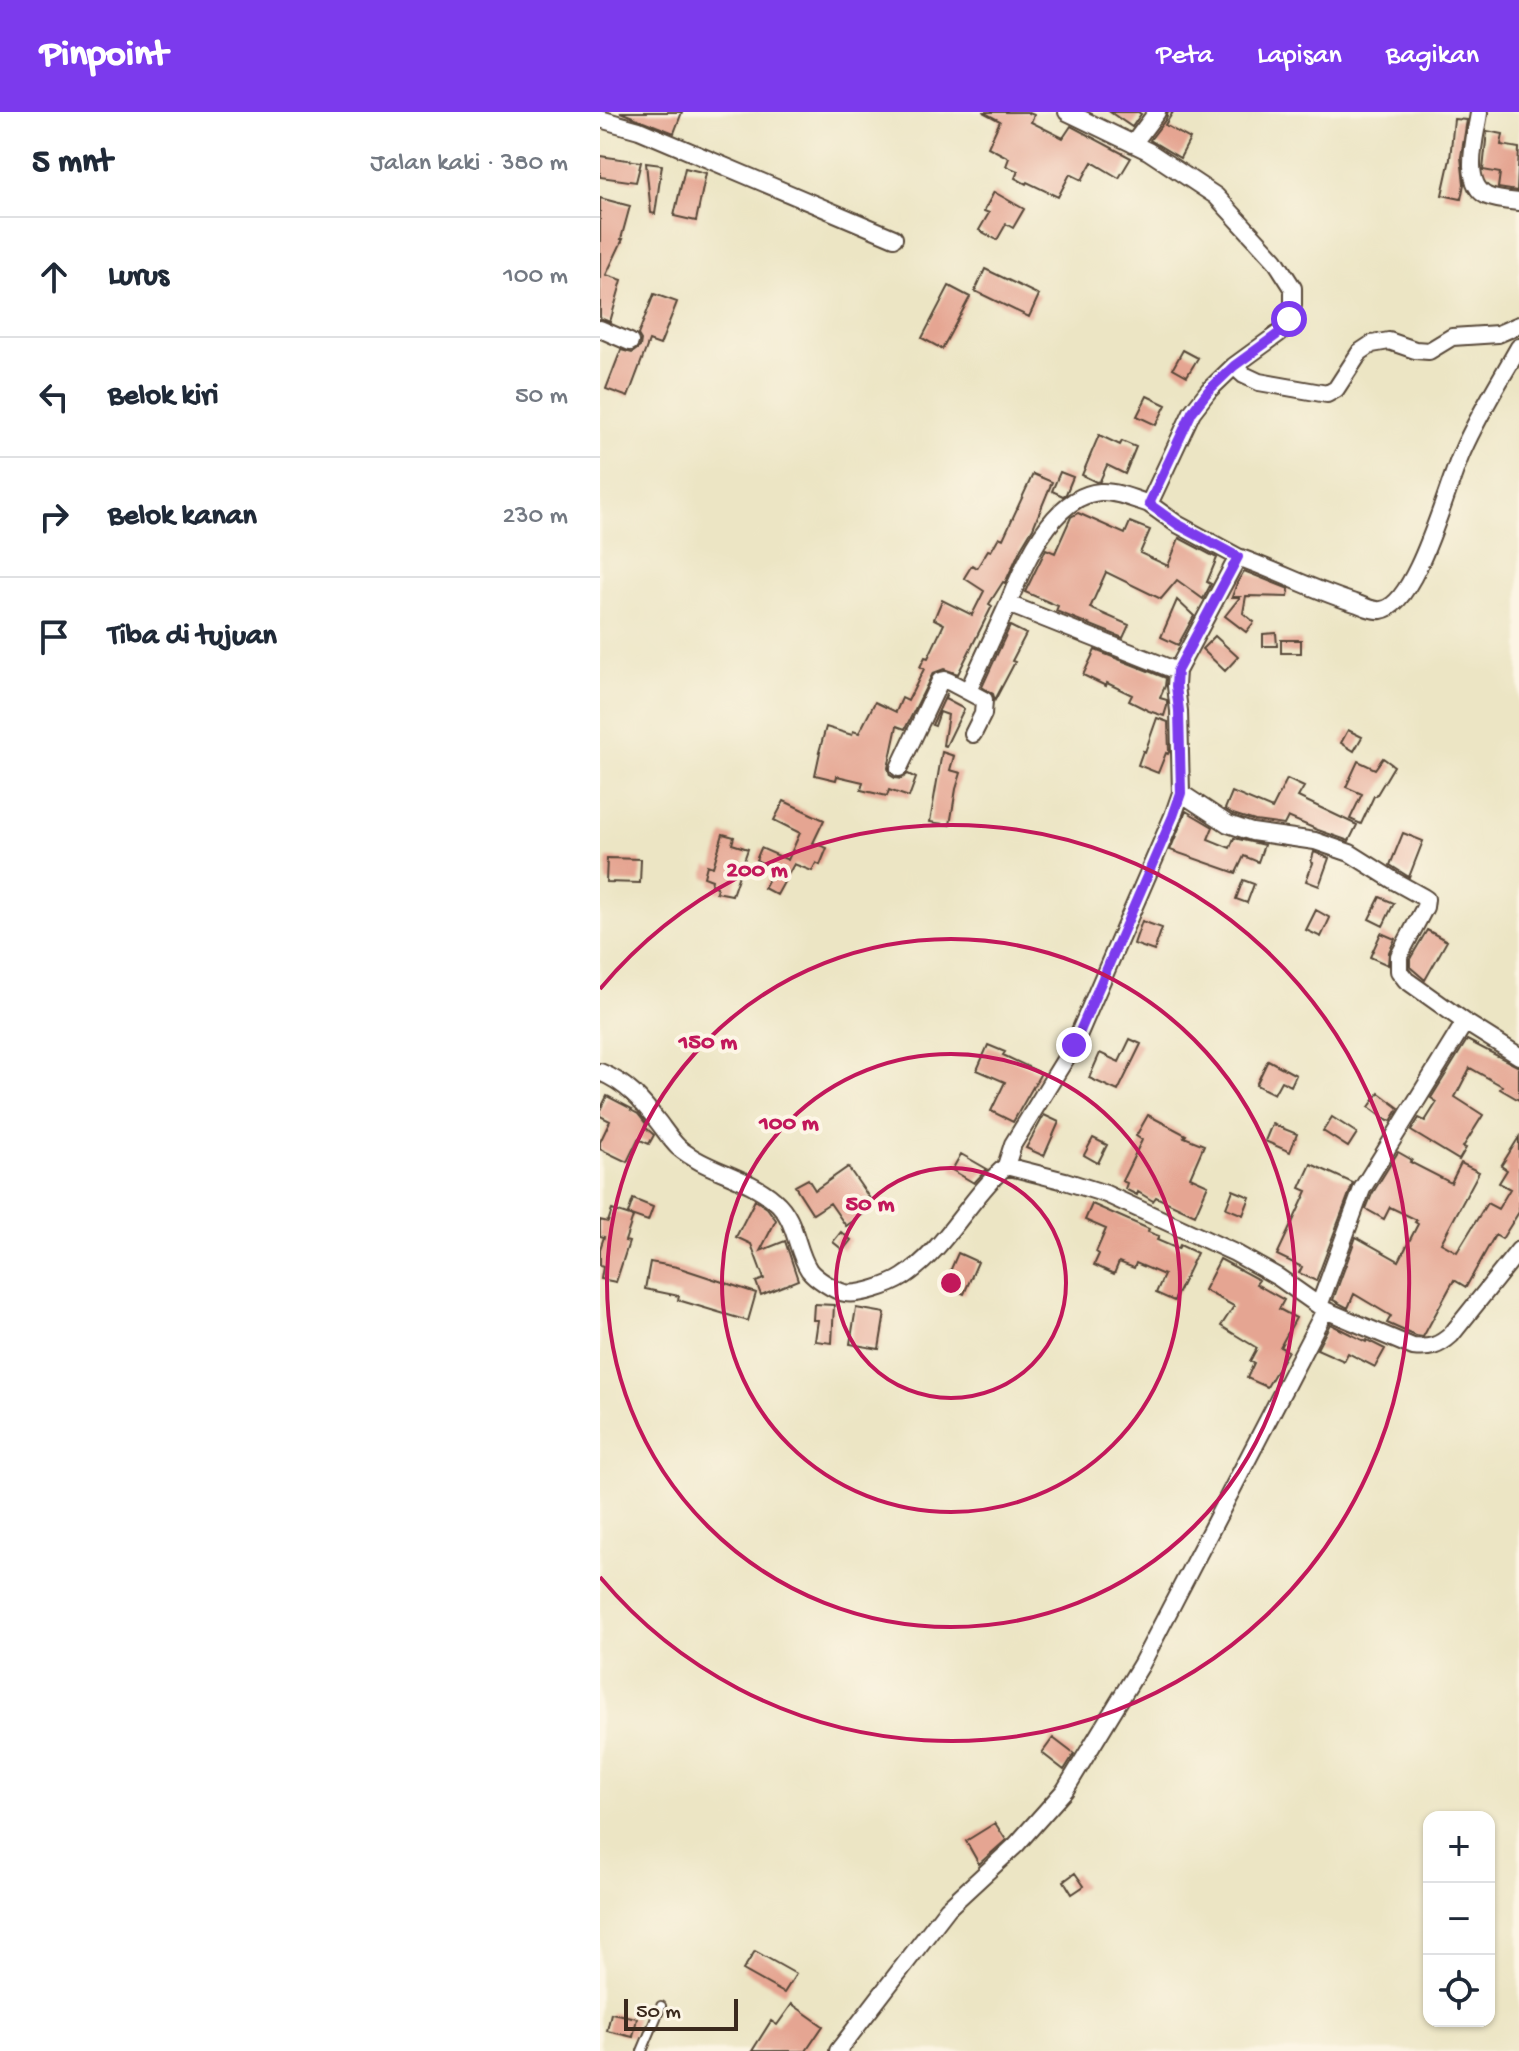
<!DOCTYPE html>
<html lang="id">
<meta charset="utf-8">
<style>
:root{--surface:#fff;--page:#f2f2f3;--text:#1f2937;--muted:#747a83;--line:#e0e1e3;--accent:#7c3aed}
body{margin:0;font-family:"Gochi Hand",sans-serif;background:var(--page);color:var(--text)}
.controls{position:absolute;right:24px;bottom:24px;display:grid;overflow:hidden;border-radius:16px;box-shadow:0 2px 6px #0004}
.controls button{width:72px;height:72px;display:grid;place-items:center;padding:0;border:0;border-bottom:2px solid var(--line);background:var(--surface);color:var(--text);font:40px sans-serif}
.scale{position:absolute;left:24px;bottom:20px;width:114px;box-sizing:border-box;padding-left:8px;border:4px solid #3b2a1e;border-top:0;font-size:22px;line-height:28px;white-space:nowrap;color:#3b2a1e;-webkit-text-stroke:6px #fcf5e5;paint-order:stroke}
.stop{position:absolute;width:24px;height:24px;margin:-18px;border:6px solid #7c3aed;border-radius:50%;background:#fff}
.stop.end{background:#7c3aed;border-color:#fff;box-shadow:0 2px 8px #0008}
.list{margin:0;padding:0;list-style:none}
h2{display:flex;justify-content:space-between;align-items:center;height:104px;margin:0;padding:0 32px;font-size:34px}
h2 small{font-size:26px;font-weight:400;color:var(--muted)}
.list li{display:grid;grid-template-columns:52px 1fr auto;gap:24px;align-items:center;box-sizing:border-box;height:120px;padding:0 32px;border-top:2px solid var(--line)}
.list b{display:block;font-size:30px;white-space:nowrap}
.list em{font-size:26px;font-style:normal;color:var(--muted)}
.icon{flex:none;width:44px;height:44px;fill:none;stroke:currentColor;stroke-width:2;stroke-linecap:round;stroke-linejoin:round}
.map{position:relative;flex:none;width:919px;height:1939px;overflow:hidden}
header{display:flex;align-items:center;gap:48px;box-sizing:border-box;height:112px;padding:0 40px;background:var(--accent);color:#fff}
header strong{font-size:38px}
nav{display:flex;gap:44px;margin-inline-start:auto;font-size:28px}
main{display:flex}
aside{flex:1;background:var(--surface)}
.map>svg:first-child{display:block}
</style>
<header>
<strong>Pinpoint</strong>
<nav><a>Peta</a><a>Lapisan</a><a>Bagikan</a></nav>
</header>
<main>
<aside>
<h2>5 mnt<small>Jalan kaki · 380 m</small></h2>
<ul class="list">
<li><svg class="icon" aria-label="ahead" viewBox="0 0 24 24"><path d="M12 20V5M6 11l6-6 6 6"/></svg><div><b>Lurus</b></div><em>100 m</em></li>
<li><svg class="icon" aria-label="left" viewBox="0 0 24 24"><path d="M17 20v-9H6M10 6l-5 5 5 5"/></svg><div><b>Belok kiri</b></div><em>50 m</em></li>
<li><svg class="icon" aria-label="right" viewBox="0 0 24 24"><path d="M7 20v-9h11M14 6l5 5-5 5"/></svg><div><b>Belok kanan</b></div><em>230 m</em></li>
<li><svg class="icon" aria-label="arrive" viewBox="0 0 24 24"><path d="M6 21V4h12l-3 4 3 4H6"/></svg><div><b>Tiba di tujuan</b></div></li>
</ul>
</aside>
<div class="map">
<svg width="919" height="1939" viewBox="0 0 919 1939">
<rect width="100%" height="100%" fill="#fcf5e5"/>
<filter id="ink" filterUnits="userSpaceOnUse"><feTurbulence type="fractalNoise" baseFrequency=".0125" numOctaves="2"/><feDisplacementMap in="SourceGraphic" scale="16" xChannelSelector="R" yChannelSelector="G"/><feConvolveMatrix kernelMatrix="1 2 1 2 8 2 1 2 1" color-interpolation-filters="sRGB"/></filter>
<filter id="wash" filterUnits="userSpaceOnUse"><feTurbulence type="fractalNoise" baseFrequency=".006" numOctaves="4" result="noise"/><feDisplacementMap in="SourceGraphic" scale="32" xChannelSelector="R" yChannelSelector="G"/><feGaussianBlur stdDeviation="1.8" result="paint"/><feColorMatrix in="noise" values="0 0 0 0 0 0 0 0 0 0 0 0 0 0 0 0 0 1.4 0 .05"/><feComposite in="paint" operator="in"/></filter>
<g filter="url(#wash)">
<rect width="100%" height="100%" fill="#ece5c4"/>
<g id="blocks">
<path fill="#e5a592" d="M20,0h62l-8,21z
M383,0h44l7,3 -3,7 32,16 8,-12 60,32 -12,20 -27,-16 -10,18 -12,-6 -12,23 -31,-15 -1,2 -11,-6 3,-7 -12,-5 3,-8 -21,-11 12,-26z
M510,0h28l3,2 -9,13z
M568,0h5l-8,13 25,14 -10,19 -30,-18 16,-21z
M854,7l13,1 -6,37 3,27 -3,15 -19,-4 8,-36z
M887,19l16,3 -2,11 18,3 -2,43 -19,-3 2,-15 -17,-3z
M0,44l41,6 -5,20 -36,-5z
M46,51l16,2 -7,49 -4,-1z
M85,56l21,5 -10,48 -22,-5z
M394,80l30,17 -11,19 -7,-4 -9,16 -18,-10 10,-17 -5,-2z
M0,86l30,8 -9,33h2l-17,36 16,5 -12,42 -10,-4z
M385,157l54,26 -10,22 -54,-26z
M349,174l21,11 -28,52 -20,-11z
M54,182l23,8 -17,43 -11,-4 -21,56 -22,-8 15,-39 11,3 8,-6 1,-7 -3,-5z
M583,238l15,8 -11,18 -14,-8z
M547,284l19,9 -10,20 -19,-9z
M499,323l21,10 2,-4 14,6 -11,27 -18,-9 -7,16 -4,1 -14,-7z
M460,360l13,5 -7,17 -3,2 -11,-5z
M433,362l19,8 -19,46 -12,20 -16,35 -2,-1 -14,22 3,2 -34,68 -14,-5 -11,4 -28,56 -8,-3 -9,42 2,7 5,3 6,1 7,-5 8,4 -7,19 -20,-7 -2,6 -26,-6 2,-8 -26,-6 -1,4 -21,-5 5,-23h-1l7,-25 26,8 1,-4 6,2 16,-31 21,10 6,-14 6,3 16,-32 -4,-2 5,-10 3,1 16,-34 -10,-5 8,-19 30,15 12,-24 -20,-13 8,-13 5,3 11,-18 3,1 8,-14 4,2z
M478,401l47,21 5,-12 20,8 -10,23 28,13 11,-28 38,20 -10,24 4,2 -8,15 -26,-19 -16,19 -55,-27 -16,36 39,17 -6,13 -67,-27 2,-5 -33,-14 21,-43 9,4 16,-36z
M644,459l45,18 -1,8 -42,-1 -3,17 11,9 -8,10 -21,-16 15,-19h-8l5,-14z
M577,488l17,16 -16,29 -17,-8z
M410,514l16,8 -14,27 3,1 -20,38 -2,-6 -11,-7z
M676,521l1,13h-14v-12z
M615,524l23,21 -13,14 -23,-22z
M681,528h20v13h-20z
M495,538l71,28 -1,8 -5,12 7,2v6l-3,10 -15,-5 -20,-10 3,-6 -25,-12 -1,3 -23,-11z
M347,581l-2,6 19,10 -18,37 -3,-1 5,-30 -8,-3 -5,14 -3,-1z
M557,606l11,4 1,30 -1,2 -2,-1 -8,20 -20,-8 5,-14 2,1z
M748,618l14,7 -8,14 -13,-8z
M342,640l12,4 -4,14 11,3 -5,16 -6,36 -20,-3z
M783,646l11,8 -18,30h-2l-13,28 -11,-5 12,-25 -16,-7 12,-26 17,8z
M687,667l17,8 -6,10 59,28 -8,16 -31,-11 -30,-13 -4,8 -29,-4 -22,-7 -8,-5 7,-17 40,17z
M184,689l40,19 -11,23 14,5 -7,17 -4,-2 -4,8 -18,-7 -17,31 -13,-7 10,-19 -18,-9 5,-12 27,12 12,-27 -26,-13z
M586,699l27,16 -5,12 22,9 4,-10 30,7 -6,17 -14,-6 -8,17 -66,-23z
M803,721l20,8 -14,36 -19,-12z
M123,722l11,3 -2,7 16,5 -16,46 -16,-3 1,-5 -6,-2 1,-5 -8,-3 3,-12 6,2z
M714,740l15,6 -10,28 -13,-5 7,-18 -2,-1z
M7,746l34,1 -1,24 -34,-1z
M643,768l11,4 -7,19 -11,-4z
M780,785l14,6 -11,23 -14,-7z
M716,798l14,8 -9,19 -15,-7z
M542,809l20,7 -8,23 -20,-7z
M827,818l20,11 -22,39 -15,-13v-8z
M781,821l14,6 -6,13 -1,13 -18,-8z
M530,927l11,5 -23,47 -29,-13 11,-25 19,9z
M867,928l52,27v33l-19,-11 2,-3 -32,-18 -15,29 28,18 -20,32 3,1 -7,12 -48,-29 8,-13 6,3 12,-19 -6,-4z
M388,933l17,7 -2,3 38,18 -28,49 -22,-11 14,-29 -28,-12z
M668,948l28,15 -5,11 -10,-5 -7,13 -18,-9z
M779,981l20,15 -8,13 -2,-1 -1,1 -19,-14z
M7,984l25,13 -1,1 7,4 8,10 -1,3 9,8 -5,9 -11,-5 -11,23 -27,-13v-7l10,-21 -10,-5v-6z
M444,1003l15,7 -15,34 -18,-8z
M548,1003l38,20 -2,2 20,8 -14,32 18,8 -13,30 -39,-18 -3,4 -15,-9 -1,3 -12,-6 2,-6 -5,-2 20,-41 -6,-4z
M732,1005l25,16 -9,14 -25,-16z
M672,1012l25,10 -7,18 -25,-11z
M919,1025v75l-17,27 -7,-4 -29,52 -12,-7 -31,57 -7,-1 -29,-13 4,-7 -37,-22 -6,14 -15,-8 23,-63 43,24 19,-37 -3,-2 2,-2 -27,-13 -6,12 -18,-10 6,-15 26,-42 14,8 -2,2 41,21 10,-20 18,9 -38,71 16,9 30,-49 11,6 12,-20 -11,-6 8,-13 -6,-4z
M493,1026l14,7 -9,18 -14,-8z
M361,1042l26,15 -13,14 -22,-13z
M711,1052l42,19 -37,98 -17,-8 3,-6 -25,-12 30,-64 -7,-3z
M248,1055l27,39 -29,20 -16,-23 -17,11 -18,-28 13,-7 7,11z
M633,1078l17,7 -7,18 -17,-7z
M33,1087l20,8 -5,14 -20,-7z
M155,1088l12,8 9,12 -16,31 25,-10 13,39 -37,15 -5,-13 8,-3 -13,-35 -15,-7z
M492,1092l57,25 -1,3 11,4 -2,4 21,9 2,-4 17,8 -23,48 -18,-8 8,-18 -28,-12 -2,5 -15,-6 -5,12 -20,-9 5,-11 -3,-2 10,-23 -21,-9z
M12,1098l21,7 -8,24 4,1 -13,40 -15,-3 2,-12 -3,-1v-17l4,-12 -4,-1v-16l8,2z
M241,1120l10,8 -8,10 -10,-8z
M358,1141l20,9 -14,32 -20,-9z
M620,1147l39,21 -3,4 28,16 -5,9 17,9 -16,29 8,4 -21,36 -20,-9 7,-15 -4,-2 7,-13 -36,-22 13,-20 -30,-16z
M50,1150l27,5 79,26 -8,28 -70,-21 1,-4 -34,-7z
M214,1192l20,1 -2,38 -17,-2 3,-21h-5z
M256,1196l29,5 -6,36 -29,-5z
M730,1212l36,18 1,-2 18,9 -10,18 -27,-14 -4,8 -27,-12z
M453,1626l21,16 -10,16 -22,-17z
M395,1711l11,17 -27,24 -13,-23z
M475,1761l9,13 -12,8 -8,-13z
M155,1839l41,23 -12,19 -41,-23z
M192,1892l31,22 -17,25h-54l19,-30 6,4z
M11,1901l26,5 -4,19 -26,-6z"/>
</g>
</g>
<g filter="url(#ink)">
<use href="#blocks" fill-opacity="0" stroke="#564637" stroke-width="2"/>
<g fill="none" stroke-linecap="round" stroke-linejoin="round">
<defs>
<path id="service" d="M42,1939l19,-45"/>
<path id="minor" d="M879,1c-3,22 -18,70 8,83 9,4 22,5 32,6
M0,7l39,11 255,108
M533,32l24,-32
M0,217l30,13
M634,254l10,9 15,7 68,12 9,-5 24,-37 12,-8 17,-3 26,9 14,1 23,-14 46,-3 21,-9
M549,392c-15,-5 -33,-13 -49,-12 -48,4 -77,74 -92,112l169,67
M638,445c40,14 79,35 120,47 7,3 16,7 23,6 36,-4 67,-129 82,-160 16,-36 37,-69 56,-103
M368,579l40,-87
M299,656l41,-87 5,-1 5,2 34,18 -1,14 -10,20
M581,681l47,31 24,8 63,9 35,12 46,29 27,15 3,2 -1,8 -26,49v15l7,9 59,42 54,34
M0,960c27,11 42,29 59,51 6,8 12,17 19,24 28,24 68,29 96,53 23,19 21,49 35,70 6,8 26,21 36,23 13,3 46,-8 58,-16 43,-28 65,-78 103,-111l59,15 41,13 129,59 43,24 47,33
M406,1054l7,-22 61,-99 99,-229 8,-23 -2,-82 -3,-25 1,-15 61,-114 -61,-33 -28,-20 43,-92 17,-22 25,-24 48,-35 7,-12 4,-14v-17l-18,-28 -59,-64 -68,-45 -81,-39
M719,1194l43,-117 103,-167
M238,1939l110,-143 68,-63 49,-55 76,-125 184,-355 88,37c16,2 26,-1 38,-12l68,-85"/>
</defs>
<use href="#service" stroke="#564637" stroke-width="12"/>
<use href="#minor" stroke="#564637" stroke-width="20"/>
<use href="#service" stroke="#fff" stroke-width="8"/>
<use href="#minor" stroke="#fff" stroke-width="16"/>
</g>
</g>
<g fill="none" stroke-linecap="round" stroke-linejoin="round" filter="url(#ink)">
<path stroke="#7c3aed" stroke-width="10" d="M474,933l99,-229 8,-23 -2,-82 -3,-25 1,-15 61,-114 -61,-33 -28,-20 43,-92 17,-22 25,-24 48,-35 7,-12"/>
</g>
<g fill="none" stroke="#c2185b" stroke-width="4">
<circle cx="351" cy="1171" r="115"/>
<circle cx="351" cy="1171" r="229"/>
<circle cx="351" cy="1171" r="344"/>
<path d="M0 877A458 458 0 1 1 0 1465"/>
</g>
<circle cx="351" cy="1171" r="12" fill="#c2185b" stroke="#fcf5e5" stroke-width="4"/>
<g font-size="24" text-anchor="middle" font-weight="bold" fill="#c2185b" stroke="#fcf5e5" stroke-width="8" stroke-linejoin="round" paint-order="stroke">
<text x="157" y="764">200 m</text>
<text x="108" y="936">150 m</text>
<text x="189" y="1017">100 m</text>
<text x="270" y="1098">50 m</text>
</g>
</svg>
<div class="controls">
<button>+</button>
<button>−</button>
<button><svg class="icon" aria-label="locate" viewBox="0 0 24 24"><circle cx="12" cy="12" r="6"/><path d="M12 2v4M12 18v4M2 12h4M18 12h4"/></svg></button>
</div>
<div class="scale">50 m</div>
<div class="stop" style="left:689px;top:207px"></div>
<div class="stop end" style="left:474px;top:933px"></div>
</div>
</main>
